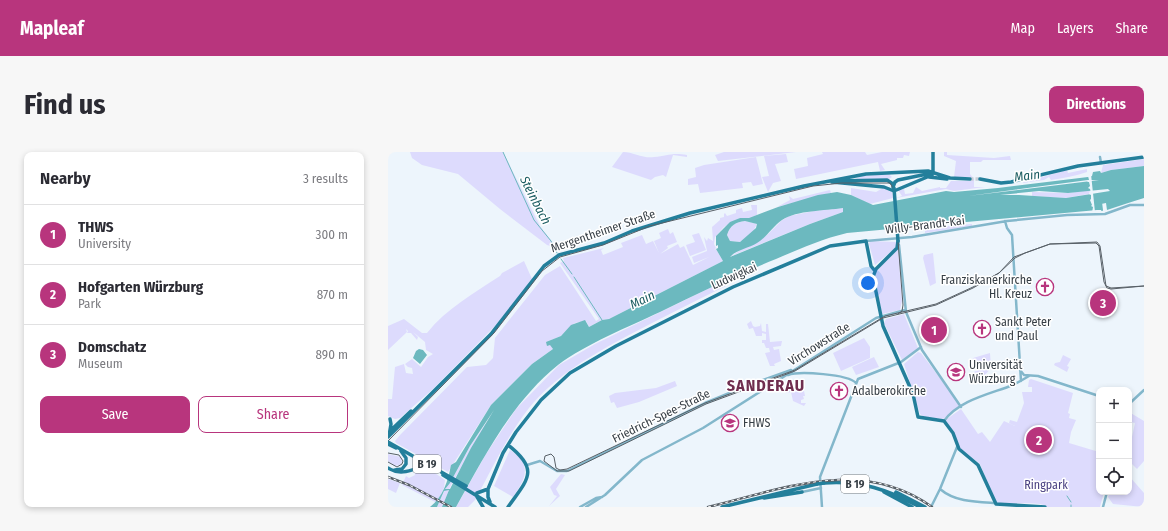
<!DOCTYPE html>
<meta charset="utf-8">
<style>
:root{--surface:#fff;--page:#f7f7f7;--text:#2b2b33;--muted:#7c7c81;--line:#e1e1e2;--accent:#b8357d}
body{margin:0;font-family:"Fira Sans Condensed",sans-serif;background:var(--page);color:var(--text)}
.controls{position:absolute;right:12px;bottom:12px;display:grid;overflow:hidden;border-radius:8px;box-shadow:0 2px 6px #0003}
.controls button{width:36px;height:36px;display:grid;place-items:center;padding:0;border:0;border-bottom:1px solid var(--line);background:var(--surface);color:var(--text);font:20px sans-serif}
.you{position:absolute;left:480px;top:131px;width:14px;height:14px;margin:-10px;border:3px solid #fff;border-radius:50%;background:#1a73e8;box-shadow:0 0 0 6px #1a73e833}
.badge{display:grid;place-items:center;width:26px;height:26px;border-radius:50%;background:var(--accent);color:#fff;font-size:13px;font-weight:700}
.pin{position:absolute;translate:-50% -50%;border:2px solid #fff;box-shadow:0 1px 4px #0006}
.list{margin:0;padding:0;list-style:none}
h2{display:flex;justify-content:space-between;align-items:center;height:52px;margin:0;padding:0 16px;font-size:17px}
h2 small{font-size:13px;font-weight:400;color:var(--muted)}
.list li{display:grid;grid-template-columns:26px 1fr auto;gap:12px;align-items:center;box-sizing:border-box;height:60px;padding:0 16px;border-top:1px solid var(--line)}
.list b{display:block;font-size:15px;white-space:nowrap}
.list p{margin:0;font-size:13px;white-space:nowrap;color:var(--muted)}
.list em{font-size:13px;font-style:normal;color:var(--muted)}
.actions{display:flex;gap:8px;padding:12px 16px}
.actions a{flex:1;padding:9px 0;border:1px solid var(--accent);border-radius:8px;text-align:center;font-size:14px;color:var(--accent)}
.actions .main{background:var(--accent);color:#fff}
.icon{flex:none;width:22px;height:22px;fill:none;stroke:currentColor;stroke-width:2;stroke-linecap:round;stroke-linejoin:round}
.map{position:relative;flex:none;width:756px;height:355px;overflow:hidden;border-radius:8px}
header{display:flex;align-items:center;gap:24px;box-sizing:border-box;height:56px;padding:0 20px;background:var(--accent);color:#fff}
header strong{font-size:19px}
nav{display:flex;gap:22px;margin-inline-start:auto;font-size:14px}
.intro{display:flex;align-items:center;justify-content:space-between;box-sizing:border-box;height:96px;padding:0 24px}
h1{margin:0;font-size:28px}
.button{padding:10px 18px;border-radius:8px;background:var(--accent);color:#fff;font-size:14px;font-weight:700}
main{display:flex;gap:24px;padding:0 24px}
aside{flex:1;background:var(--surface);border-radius:8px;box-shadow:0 2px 6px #0003}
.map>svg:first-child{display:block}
</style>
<header>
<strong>Mapleaf</strong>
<nav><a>Map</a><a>Layers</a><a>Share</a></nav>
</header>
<div class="intro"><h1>Find us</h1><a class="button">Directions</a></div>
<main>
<aside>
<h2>Nearby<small>3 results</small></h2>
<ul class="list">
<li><span class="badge">1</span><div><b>THWS</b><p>University</p></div><em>300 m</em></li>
<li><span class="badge">2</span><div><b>Hofgarten Würzburg</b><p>Park</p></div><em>870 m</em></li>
<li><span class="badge">3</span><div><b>Domschatz</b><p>Museum</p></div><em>890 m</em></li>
</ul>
<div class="actions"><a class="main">Save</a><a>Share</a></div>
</aside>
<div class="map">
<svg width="756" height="355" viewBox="0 0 756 355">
<rect width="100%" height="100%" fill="#edf5fc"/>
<path fill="#dddbfd" d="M22,0h93l37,74 17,22 -10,-3 -47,-36 -42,-35 -36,-9 -10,-7z
M235,0c10,0 21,7 31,5 13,-1 18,-5 33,-2v2l-14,-2 -7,22 -3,-2 -8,2 -4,3 -39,-13z
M336,0h72l-78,9 -3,-6z
M434,0h43l2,3 15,-3h28l-1,4 -5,-1 -1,3h-6v2l-16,4 4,6 -5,1 -2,-9 -82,17 -2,-10 14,-3 -1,-8 16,-4z
M556,0h3v3l47,3 16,-2 1,4h-28l-2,2h-11v12l4,5v8h11l-31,4 -8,-2 -50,9 6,-2 -4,-6 6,-1 1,5 8,-1 3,-6 6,4 18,-4v1h6l5,-7h19v-4h-16l2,-16 -12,-5z
M398,2l2,8 -13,2 6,17 -8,2 -5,9 -6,-15 7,-1 -5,-20z
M368,5l7,27 -10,2 -2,-4 -9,1 1,5 -43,5 -2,-9 -10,1v-6l8,-2 -1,-9 9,-3z
M756,7v7l-33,4 -10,3 2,-8z
M679,18l1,3 19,-4v3c-12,4 -23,6 -36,8l-2,-3 -5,3 -23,3z
M501,22l3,3 -3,2h-34l7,-3z
M441,35l2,6 -54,14 13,-7 -1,-4 4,3 37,-9z
M463,36l25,4 7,-4 9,4 1,6 -23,6 -19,-9z
M702,38l-1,4 -23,4 -34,-2v-4l36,1z
M363,53h6v10l-10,4 -7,-1 -16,9 -9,10 -1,7 2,4 -2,2 2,-1 7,12 -114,58 -7,1 -13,7 -3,-6 -11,2 -14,13 -12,5 4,8 -21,15 -41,41 -43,67 -52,-29 -1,-2 5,-6 67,-68 19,-2 7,-7 2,-20 50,-63 15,-9 36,55 3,-2 -39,-56 4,-2 -1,-3 41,-10 -3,2 2,5 20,-8 -2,-4 21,-8 4,9 7,-3 6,12 -5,-12 7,-3 -2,-5 9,-4 2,5 3,-2 4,10 -10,4 1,2 -8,6 18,-10 2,4 4,-2 9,19 16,-8 -15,6 -2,-6 15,-6 -3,-14 3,4 1,-3 5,3 -1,-14 8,-7v-2l4,-1v-3l1,-1 2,3 9,-3v-3l6,-2 1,4 9,-2z
M455,56v4l-33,12 -81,33 38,-22 14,-14 8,-5 25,-5z
M357,69l12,3 -4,8 -13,10 -10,-1 -3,-6c3,-10 9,-13 18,-14z
M584,72v2l-47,7v-5z
M311,81l7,17 -16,6 -4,-11 9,-3 -3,-7z
M482,89l27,1v3l-4,5 -18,15 -6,-21z
M510,97l4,52 -2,9 -18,4 -7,-36 1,-7z
M545,101l3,30 -6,3 -7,-28 1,-3z
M136,109l8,18 -35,45 -64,65 -33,29 -5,1 -7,-3v-17h4l3,-32 9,-3 2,9 7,1 -1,-6 -4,-1 -3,-3 7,-5 9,8 7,-10 5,-3 -7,-4 -1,-8 -12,-10 5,5 -1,3 -6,-7h-4l1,-2 -2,-2 1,3 -19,18v-24l16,-7 18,14h5c19,-24 47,-40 73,-57l2,-3z
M336,129l2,5c-33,16 -65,32 -97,49 -37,20 -73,40 -100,73 -22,28 -37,61 -54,92l-7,7h-12l30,-53 30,-45 43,-44 36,-21z
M516,162l14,34 -16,12 -18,-37 2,-4z
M363,169l2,5 2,1 5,-1 1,-3 1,8 4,1v-8h2l2,18 12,-1 -1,5 -8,1 1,3 5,-1 2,12 -7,3 1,2h-5l-5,-13 5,-1 -1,-4h-3l-2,-5h-2v-3h4v-6l-4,-1v3h-6l-3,-8 -4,1 -2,-5z
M476,186l6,9v11l-29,13 -8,-18z
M530,200l3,1 40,53 -18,13 -19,-2 -4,-3 -16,-50z
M602,201l1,15 -6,7 1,6h-5l-7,-9 4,-2 -5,-12z
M675,203l8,4 -4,7 2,1 -2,5 -13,-7 1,-2 5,-1z
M486,205l5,10 -23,8 -4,-8z
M643,227l42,14 -5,20 2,1 -1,4 7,2 -5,12 -2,11 30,9v40h5l-4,15h-53c-7,-7 -39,-2 -51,-3l-16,-40 -21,-16 -6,-18 -9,-9 17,-12 17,25 4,-2 8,10 14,-21 11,5 -6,-3 1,-3 7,2 7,-19 -2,-11h10v-5h-4l1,-7z
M287,229l2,5 -38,16 -22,6 -3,-6 -3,1 -2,-7 6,-3 41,-5z
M410,231l1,4 4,-1 2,10h-2l1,3 -3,1v3h5l-2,3 -11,-5 -2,-9 -5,1 -2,-6z
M107,258l-44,75 -9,22h-5l10,-22 3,-2 20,-37z
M741,260l15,9v40l-7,8 -8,-8v-10l6,-28 -6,-1z
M122,298c4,2 7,5 10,8 11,14 1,27 -7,39l-19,-11z
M0,302l13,3 1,5 -2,3 -5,1 -7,-5z
M33,318l11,1 13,9 -1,8 -7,15 -35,-18 4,-9 3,2 6,-3 -1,-3z
M173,322l4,1 -9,14 4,7 -11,10 8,-10 -3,-1 -4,-8z
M741,324l15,17v14l-31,-3 -5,-7 2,-5h19z
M0,327l12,4 -4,10 -8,-4z"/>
<path fill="#6cb9bf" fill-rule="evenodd" d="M756,14v32c-13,4 -25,8 -37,12l-1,-7 -5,1v6h-4l-250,23c-25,6 -48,16 -71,26 -40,16 -78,34 -116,53 -32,15 -74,32 -102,53 -46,37 -74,92 -102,142h-14l7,-17 -5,1 -7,16h-7c13,-10 18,-26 21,-42l5,-3 35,-57 41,-41 21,-15 -3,-4 -3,1 -1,-4 15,-6 10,-11 14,-5 4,7 13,-7 7,-1 114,-58 -7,-12 2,-1v-3l-2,1v-10l14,-14 10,-4h9l29,-11 40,-12 19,-3 14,3 22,10 73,-14 8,1 44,-4 90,-11 4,-1 1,-4 7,-1 1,2 10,-3zM700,28h11l-131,16zM720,37l2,2 -44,7 -47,-3h-19l39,-4 29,2zM455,56v4l-33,12 -80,33c6,-7 19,-9 27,-14 10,-6 16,-17 25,-23 15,-10 43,-9 61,-12zM357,69l12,3 -1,4 -16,14 -10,-1 -3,-6c3,-10 9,-13 18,-14zM106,258l-23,38 -21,41h-5l5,-6 20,-37z
M31,197l4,1 4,5 -7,9 -7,-6 3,-7z"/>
<path fill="#edf5fc" d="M699,22h4l4,38 -3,1 1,-6 -2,-1 1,-1 -2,-5 1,-1v-4l-2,-1 2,-1 -1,-4 -2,-1 2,-2 -1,-4h-2l2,-2 -1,-4 -2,-1z"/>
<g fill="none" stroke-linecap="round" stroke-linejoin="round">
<path stroke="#6cb9bf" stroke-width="1" d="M115,0l31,68 17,21 6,12
M173,107l11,15
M186,125l28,43
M679,344l4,6
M683,355v-2"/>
<path stroke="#6cb9bf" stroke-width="2" d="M713,50l1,8"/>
<path stroke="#c8d0d7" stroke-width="3.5" stroke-dasharray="3.5 2" stroke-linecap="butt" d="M582,27h10"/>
<path stroke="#83b7cb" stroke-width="2.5" d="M712,5l1,6
M617,69l2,7 5,7 9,146
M478,89l46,-4 95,-16 60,-6 38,-1 25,-9h14
M511,93l7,67 16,38 39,57
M632,218l4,5 14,1 61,20
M400,223c11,-4 60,-1 68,8
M741,252l15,-14
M556,269c15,-21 46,-27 69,-36 6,-3 11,-6 16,-9
M139,313l13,-4 17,10h10l138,-68 44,-18 42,-15
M552,337c15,13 36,13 55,14
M414,340l19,-4
M192,355l16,-9 6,-1
M198,355l19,-12 37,-35 61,-32 173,-110 29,-8
M434,355l-2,-30 38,-98 43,-17 20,-15
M543,355l9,-18 17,-42
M715,355l4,-15"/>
<path stroke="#237f9b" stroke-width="3.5" d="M545,21v-21
M541,25l18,2
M592,27l21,4 10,-1 67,-16 66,-9
M450,29l49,-1 6,4
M444,30l52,5 10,4 38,-16
M505,35l2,-5 3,-2 34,-7
M510,89l-1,7 -21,21 -3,8 10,49 30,68 5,23 26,4 9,12 6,16 19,16 18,39 49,3
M2,267l1,5 -1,6
M0,281l23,-22
M0,285l103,-103 53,-68 15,-11 45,-12 28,-12 58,-18 114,-27 62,-12 62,-3 22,7 20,1
M0,292l8,4
M120,293c32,25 20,34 0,62
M0,316c18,11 27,-5 45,1
M7,318l7,-1 4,-5v-6l-5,-7
M55,323l52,32
M436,331c36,-3 65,7 96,24
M496,340l28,15
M508,340l29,15
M89,341l11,-4
M88,343l7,12
M376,346l38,-6
M102,350l-2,-5v-8l15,-36 13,-21 25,-32 29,-27 46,-27 117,-59 97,-41 36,-5 5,25 4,5
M334,355l95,-23"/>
<path stroke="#586067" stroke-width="1" d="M756,134l-33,2 -5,-2 -6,-40 -3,-4 -47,2 -36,13 -15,16 -26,14 -37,17 -51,12 -90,54 -90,33 -138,66 -7,1 -4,-2 -2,-11 -3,-3 -6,2 -1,5 13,10h12l137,-67 89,-33 88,-53 53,-13 37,-17 26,-15 16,-15 10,-5 25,-9 46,-1 3,3 5,36 3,6 4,1 33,-3
M0,289l106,-108 48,-62 18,-14 43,-12 47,-19 163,-40 29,-3h48l4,7 9,115 -1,6 -4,3
M0,301l11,2 4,6 -1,3 -5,3 -9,-5"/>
<defs>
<path id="rail" d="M0,325l21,8 42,22
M320,355c75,-18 153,-51 224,0"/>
</defs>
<use href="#rail" stroke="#586067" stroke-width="2.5"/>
<use href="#rail" stroke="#fff" stroke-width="1" stroke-dasharray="3" stroke-linecap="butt"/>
<path stroke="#237f9b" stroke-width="3.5" d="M506,36l4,53
M0,290l78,44
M429,332l7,-1"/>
</g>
<defs>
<symbol id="church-ring" viewBox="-11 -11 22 22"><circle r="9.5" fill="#fff" stroke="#b8357d" stroke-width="1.5"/><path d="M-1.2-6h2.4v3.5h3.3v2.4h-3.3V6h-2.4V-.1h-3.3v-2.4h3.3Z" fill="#b8357d"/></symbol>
<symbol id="university-ring" viewBox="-11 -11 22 22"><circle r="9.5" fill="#fff" stroke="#b8357d" stroke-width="1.5"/><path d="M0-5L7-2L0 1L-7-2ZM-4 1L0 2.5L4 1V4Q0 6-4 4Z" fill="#b8357d"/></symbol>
</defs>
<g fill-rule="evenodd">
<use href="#church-ring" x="647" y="125" width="20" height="20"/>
<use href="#church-ring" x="584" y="167" width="20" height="20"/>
<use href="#university-ring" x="558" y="210" width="20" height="20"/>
<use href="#church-ring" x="441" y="229" width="20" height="20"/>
<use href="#university-ring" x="332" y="261" width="20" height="20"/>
</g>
<g text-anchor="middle" stroke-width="3" stroke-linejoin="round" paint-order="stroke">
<g fill="#fff" stroke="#72787d" stroke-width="1">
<rect x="25" y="303" width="28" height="18" rx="3"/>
<rect x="453" y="323" width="28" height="18" rx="3"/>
</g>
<g font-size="11" font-weight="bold" fill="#363e45">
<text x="39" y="316">B 19</text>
<text x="467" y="336">B 19</text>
</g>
<g font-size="12" fill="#363e45" stroke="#fff">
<text transform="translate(537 73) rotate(-7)" y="4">Willy-Brandt-Kai</text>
<text transform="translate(215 79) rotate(-19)" y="4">Mergentheimer Straße</text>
<text transform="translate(346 124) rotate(-24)" y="4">Ludwigkai</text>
<text transform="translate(431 192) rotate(-32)" y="4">Virchowstraße</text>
<text transform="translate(273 264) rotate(-26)" y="4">Friedrich-Spee-Straße</text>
</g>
<g font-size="12" fill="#363e45" stroke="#fff" text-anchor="start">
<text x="644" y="132" text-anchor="end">Franziskanerkirche<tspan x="644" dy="14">Hl. Kreuz</tspan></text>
<text x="607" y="174">Sankt Peter<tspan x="607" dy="14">und Paul</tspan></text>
<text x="581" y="217">Universität<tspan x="581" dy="14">Würzburg</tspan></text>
<text x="464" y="243">Adalberokirche</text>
<text x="355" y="275">FHWS</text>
</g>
<g font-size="12" fill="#494081" stroke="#fff">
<text x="658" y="337">Ringpark</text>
</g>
<g font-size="13" font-style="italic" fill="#1c5d62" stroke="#fff">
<text transform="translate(639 23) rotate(-7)" y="5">Main</text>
<text transform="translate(148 48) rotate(63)" y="5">Steinbach</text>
<text transform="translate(254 147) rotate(-26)" y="5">Main</text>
</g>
<g font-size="16" font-weight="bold" letter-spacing="1" fill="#6f2e4f" stroke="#fff">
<text x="378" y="239">SANDERAU</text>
</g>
</g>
</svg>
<div class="controls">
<button>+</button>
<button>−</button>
<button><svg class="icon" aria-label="locate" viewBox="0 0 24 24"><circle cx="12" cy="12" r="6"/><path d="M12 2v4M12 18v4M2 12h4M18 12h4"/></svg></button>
</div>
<div class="you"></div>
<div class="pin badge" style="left:546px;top:178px">1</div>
<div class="pin badge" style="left:651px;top:288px">2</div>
<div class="pin badge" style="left:715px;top:151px">3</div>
</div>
</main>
